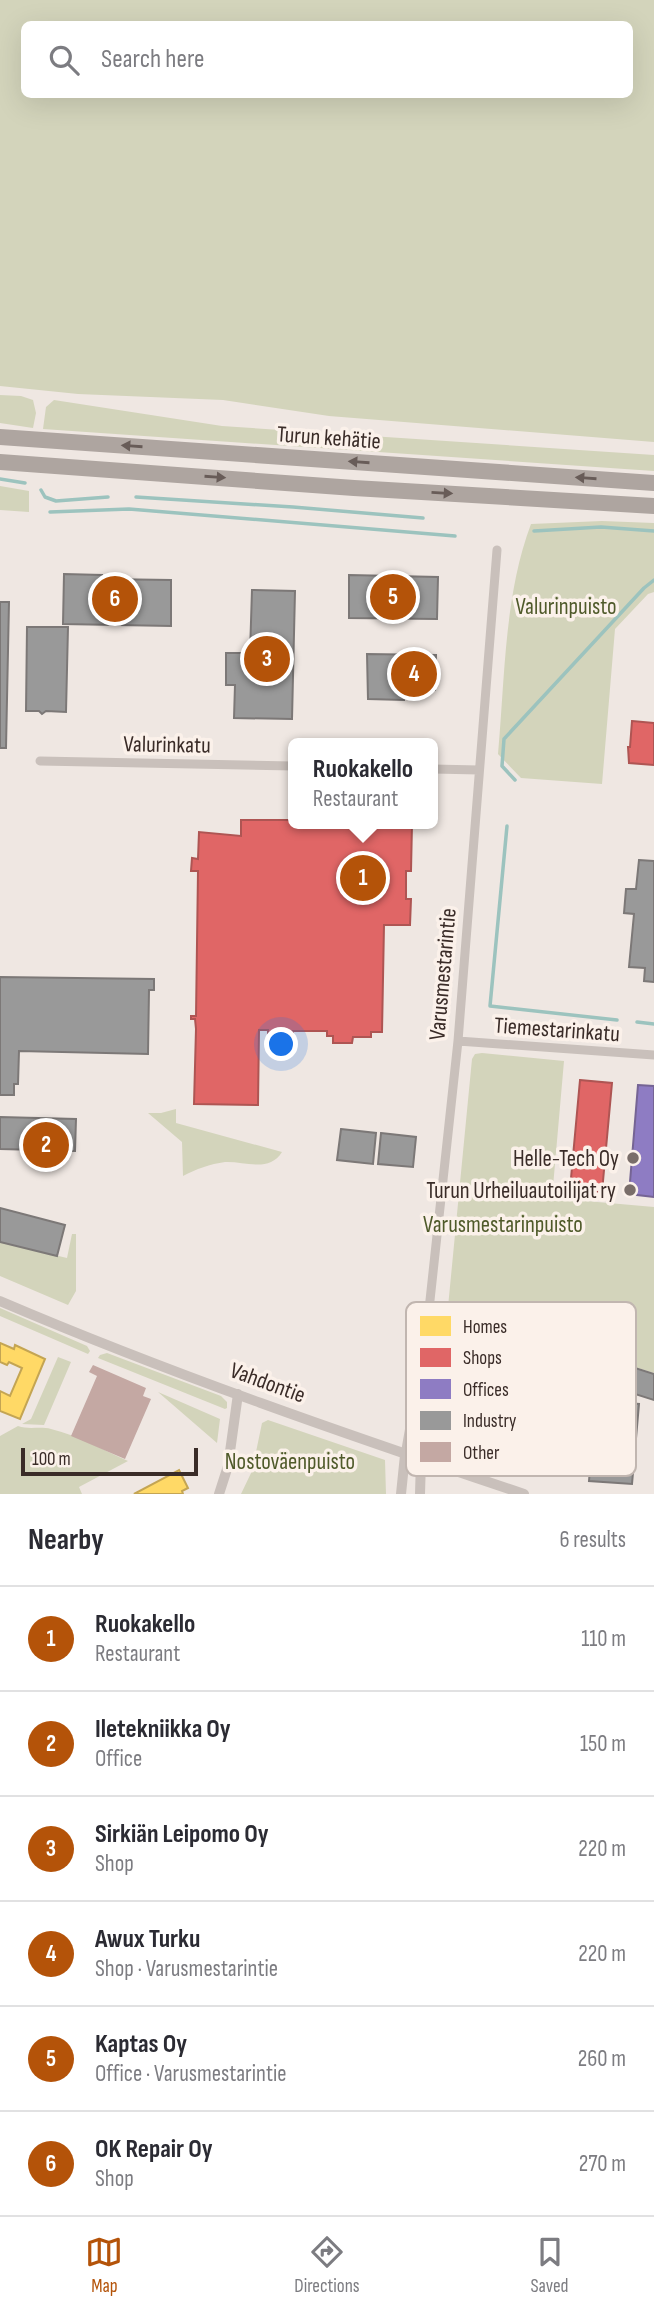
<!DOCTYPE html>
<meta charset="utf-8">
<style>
:root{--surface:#fff;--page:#f2f2f3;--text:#2b2b33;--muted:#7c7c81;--line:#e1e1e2;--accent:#b45309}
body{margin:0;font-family:"Sofia Sans Condensed",sans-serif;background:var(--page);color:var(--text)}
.scale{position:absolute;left:21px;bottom:18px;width:177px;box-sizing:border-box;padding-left:7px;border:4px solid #3a2c28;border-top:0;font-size:19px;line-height:24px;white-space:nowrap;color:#3a2c28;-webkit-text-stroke:5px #fbf1ea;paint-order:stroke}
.you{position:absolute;left:282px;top:1045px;width:24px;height:24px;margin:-18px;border:5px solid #fff;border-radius:50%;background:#1a73e8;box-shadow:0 0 0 10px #1a73e833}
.badge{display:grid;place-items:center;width:46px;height:46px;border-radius:50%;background:var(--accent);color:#fff;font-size:23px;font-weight:700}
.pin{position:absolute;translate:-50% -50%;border:4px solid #fff;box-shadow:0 2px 7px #0006}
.popup{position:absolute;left:288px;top:738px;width:150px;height:91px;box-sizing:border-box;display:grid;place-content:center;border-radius:10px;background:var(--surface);filter:drop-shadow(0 2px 5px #0005);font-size:23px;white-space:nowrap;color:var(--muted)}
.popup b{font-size:26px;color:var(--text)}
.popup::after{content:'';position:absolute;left:50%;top:100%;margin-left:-14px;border:14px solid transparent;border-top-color:var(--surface)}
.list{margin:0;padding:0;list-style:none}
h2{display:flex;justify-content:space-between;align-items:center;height:91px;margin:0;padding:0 28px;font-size:30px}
h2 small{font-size:23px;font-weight:400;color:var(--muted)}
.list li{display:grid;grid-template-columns:46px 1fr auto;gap:21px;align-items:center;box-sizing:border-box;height:105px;padding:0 28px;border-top:2px solid var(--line)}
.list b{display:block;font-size:26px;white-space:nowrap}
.list p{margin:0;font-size:23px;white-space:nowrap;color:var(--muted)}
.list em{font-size:23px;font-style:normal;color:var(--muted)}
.icon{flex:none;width:38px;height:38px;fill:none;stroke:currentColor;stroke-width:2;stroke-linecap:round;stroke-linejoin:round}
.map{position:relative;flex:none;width:654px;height:1494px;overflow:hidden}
.search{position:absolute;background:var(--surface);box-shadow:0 7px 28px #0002;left:21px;right:21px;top:21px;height:77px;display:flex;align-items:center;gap:18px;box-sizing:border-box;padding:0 24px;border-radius:10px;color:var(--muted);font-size:26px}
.sheet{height:721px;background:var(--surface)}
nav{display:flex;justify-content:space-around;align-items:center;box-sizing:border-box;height:98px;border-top:2px solid var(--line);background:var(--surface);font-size:19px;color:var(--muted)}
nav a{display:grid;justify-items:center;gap:4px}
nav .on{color:var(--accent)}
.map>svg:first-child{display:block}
</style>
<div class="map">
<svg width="654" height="1494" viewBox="0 0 654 1494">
<rect width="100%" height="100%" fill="#efe7e2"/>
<path fill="#d3d4bb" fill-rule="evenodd" d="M0,0h654v442l-325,-26 -106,-16 -145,-6 -78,-8zM24,24h606v70h-606z
M0,395l21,1 12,4 3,13 -3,15 -33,-5z
M54,400l168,26 432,29v16l-611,-42 3,-22z
M0,486l29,5v21l-29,-2z
M602,521l52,2v69l-6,2 -33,35 -13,155 -81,-6 -23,-24c7,-76 6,-158 33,-230z
M482,1053l82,8 -12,137 102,9v166l-206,-66 24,-248 3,-5z
M176,1109v14l106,29c-13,21 -37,9 -57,10 -15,2 -29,7 -42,14l-1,-34 -34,-29h13z
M72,1234h4v57l-8,14 -68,-29v-34l67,16z
M0,1308l87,38 3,5 -2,3 -88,-38z
M107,1353l114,43 6,6v6l-2,1 -127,-51 2,-3z
M58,1357l13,5 -27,63 -22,-1 9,-5z
M158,1392l62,27 -3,24z
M268,1420l117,40 1,34h-145l11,-23 10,-48z
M18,1426c11,4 22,0 33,3 26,6 52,21 77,32l-49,26 3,7h-82v-58z"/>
<path fill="#ffd966" stroke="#c4a553" stroke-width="2" d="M0,1343l14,6 1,-4 30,14 -25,60 -20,-8v-20l10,5 12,-28 -13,-6 -2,3 -7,-3z
M179,1470l9,18 -6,3 1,3h-49z"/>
<path fill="#e06666" stroke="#ae5553" stroke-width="2" d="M632,721l22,2v42l-25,-2 -1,-16h2z
M241,820h52v4h119l-1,47h-5v28h5l-1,26h-26l-2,107h-11v5h-18l-1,6h-19v-7h-6v-5h-34v4h-25v-5h-9l-1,75 -64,-1 2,-75 -1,-10h-4v-3h5l2,-145h-7l1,-13 6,1 1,-27 42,4z
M580,1080l32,3 -10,109 -32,-3z"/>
<path fill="#8e7cc3" stroke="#756494" stroke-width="2" d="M638,1085l16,1v111l-25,-3z"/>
<path fill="#999" stroke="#7c7877" stroke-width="2" d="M64,574l38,1v4l69,1v46l-108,-2z
M349,575l89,2 -1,42 -88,-1z
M252,590l43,1 -3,128 -58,-1 1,-33h-9v-32h24z
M0,602h9l-3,146h-6z
M27,627h41l-2,85 -20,-1 -4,3 -3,-3h-13z
M367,654l69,1 -1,35h-31v10l-36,-1z
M639,860l15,1v121l-10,-1 1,-13 -16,-1 5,-53 -10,-1 2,-24h10z
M0,977l154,2v11h-5l-1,64 -129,-3 -1,33h-4v11h-14z
M0,1117l76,2 -1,32 -75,-2z
M341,1129l35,4 -3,31 -36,-4z
M381,1133l35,4 -3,30 -35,-3z
M0,1208l65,17 -8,31 -57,-14z
M554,1342l100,32v26l-107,-34z
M575,1399l64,5 -7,80 -43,-3 3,-38 -21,-2z"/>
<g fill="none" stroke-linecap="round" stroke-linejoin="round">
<path stroke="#9cc3be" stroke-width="3.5" d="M0,479l25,4
M41,490l4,7 11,4 52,-4
M136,497l157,10 130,11
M50,512l79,-3 326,27
M534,531l67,-4 53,4
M515,780l-13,-14 2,-27 140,-151 10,-8
M507,826l-17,180 127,14
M637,1022l17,2"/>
</g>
<path fill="#c4a8a3" d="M93,1365l53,23 -3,8 8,3 -26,60 -54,-23 26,-60 -8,-4z"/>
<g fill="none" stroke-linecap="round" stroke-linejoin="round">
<path stroke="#c9c0bb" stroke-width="9" d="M40,761l253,5
M433,769l46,1
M458,1041l196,14
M419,1402l7,16 -5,42
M405,1455l7,-40 7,-13 39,-361 39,-491"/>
<path stroke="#c9c0bb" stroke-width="10" d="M0,1301c171,73 348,134 524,193
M219,1494l9,-28 10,-72
M401,1494l4,-39
M420,1494l1,-34"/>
<path stroke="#aea5a0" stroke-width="16" d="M0,437l654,46
M0,462l354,26 300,18"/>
</g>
<defs><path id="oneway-solid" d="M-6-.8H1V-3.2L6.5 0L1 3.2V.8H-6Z" transform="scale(1.75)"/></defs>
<g fill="#685c58">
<use href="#oneway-solid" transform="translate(132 446) rotate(-176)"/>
<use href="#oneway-solid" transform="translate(359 462) rotate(-176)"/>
<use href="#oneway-solid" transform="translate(215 477) rotate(4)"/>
<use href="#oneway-solid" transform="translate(586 478) rotate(-176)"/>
<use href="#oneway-solid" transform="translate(442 493) rotate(3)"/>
</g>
<g fill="#796d69" stroke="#fbf1ea" stroke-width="2.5">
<circle cx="633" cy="1158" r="7"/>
<circle cx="630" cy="1190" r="7"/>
</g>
<g text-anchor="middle" stroke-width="7" stroke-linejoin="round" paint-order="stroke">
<g font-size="23" fill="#3a2c28" stroke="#fbf1ea">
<text transform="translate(329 437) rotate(4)" y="8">Turun kehätie</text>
<text transform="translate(167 744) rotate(1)" y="8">Valurinkatu</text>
<text transform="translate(442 974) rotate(-85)" y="8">Varusmestarintie</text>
<text transform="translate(557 1029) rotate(4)" y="8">Tiemestarinkatu</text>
<text transform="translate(268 1382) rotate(20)" y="8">Vahdontie</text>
</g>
<g font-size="23" fill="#4f5a2a" stroke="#fbf1ea">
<text x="566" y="614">Valurinpuisto</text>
<text x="503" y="1232">Varusmestarinpuisto</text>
<text x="290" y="1469">Nostoväenpuisto</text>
</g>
<g font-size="23" fill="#3a2c28" stroke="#fbf1ea" text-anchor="end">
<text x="619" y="1166">Helle-Tech Oy</text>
<text x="616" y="1198">Turun Urheiluautoilijat ry</text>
</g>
</g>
<rect x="406" y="1302" width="230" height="174" rx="10" fill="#fbf1ea" stroke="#c1b6b0" stroke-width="2"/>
<rect x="420" y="1316" width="31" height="20" fill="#ffd966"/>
<rect x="420" y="1348" width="31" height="19" fill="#e06666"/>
<rect x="420" y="1379" width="31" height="20" fill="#8e7cc3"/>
<rect x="420" y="1411" width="31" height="19" fill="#999"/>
<rect x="420" y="1442" width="31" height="20" fill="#c4a8a3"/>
<g font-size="19" fill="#3a2c28">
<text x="463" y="1333">Homes</text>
<text x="463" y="1364">Shops</text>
<text x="463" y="1396">Offices</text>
<text x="463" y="1427">Industry</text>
<text x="463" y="1459">Other</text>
</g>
</svg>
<div class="scale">100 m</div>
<div class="you"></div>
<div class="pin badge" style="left:363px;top:878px">1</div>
<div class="popup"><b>Ruokakello</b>Restaurant</div>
<div class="pin badge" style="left:46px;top:1145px">2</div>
<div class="pin badge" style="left:267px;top:659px">3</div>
<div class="pin badge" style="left:414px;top:674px">4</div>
<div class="pin badge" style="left:393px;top:597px">5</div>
<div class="pin badge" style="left:115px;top:599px">6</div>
<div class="search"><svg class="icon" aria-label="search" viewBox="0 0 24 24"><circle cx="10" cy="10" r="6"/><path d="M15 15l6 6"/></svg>Search here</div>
</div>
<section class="sheet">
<h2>Nearby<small>6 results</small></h2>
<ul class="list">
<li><span class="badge">1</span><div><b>Ruokakello</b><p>Restaurant</p></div><em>110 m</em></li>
<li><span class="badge">2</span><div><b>Iletekniikka Oy</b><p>Office</p></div><em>150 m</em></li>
<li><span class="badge">3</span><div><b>Sirkiän Leipomo Oy</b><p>Shop</p></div><em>220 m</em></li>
<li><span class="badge">4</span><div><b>Awux Turku</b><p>Shop · Varusmestarintie</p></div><em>220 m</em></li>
<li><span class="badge">5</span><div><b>Kaptas Oy</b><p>Office · Varusmestarintie</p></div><em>260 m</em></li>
<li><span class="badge">6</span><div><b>OK Repair Oy</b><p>Shop</p></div><em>270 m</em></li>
</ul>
</section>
<nav>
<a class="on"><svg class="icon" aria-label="map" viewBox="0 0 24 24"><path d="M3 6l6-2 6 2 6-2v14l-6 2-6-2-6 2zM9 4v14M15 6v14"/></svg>Map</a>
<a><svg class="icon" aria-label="directions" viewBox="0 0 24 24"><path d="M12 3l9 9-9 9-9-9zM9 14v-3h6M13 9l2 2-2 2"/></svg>Directions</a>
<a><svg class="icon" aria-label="saved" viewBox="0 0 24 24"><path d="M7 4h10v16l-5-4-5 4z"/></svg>Saved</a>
</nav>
